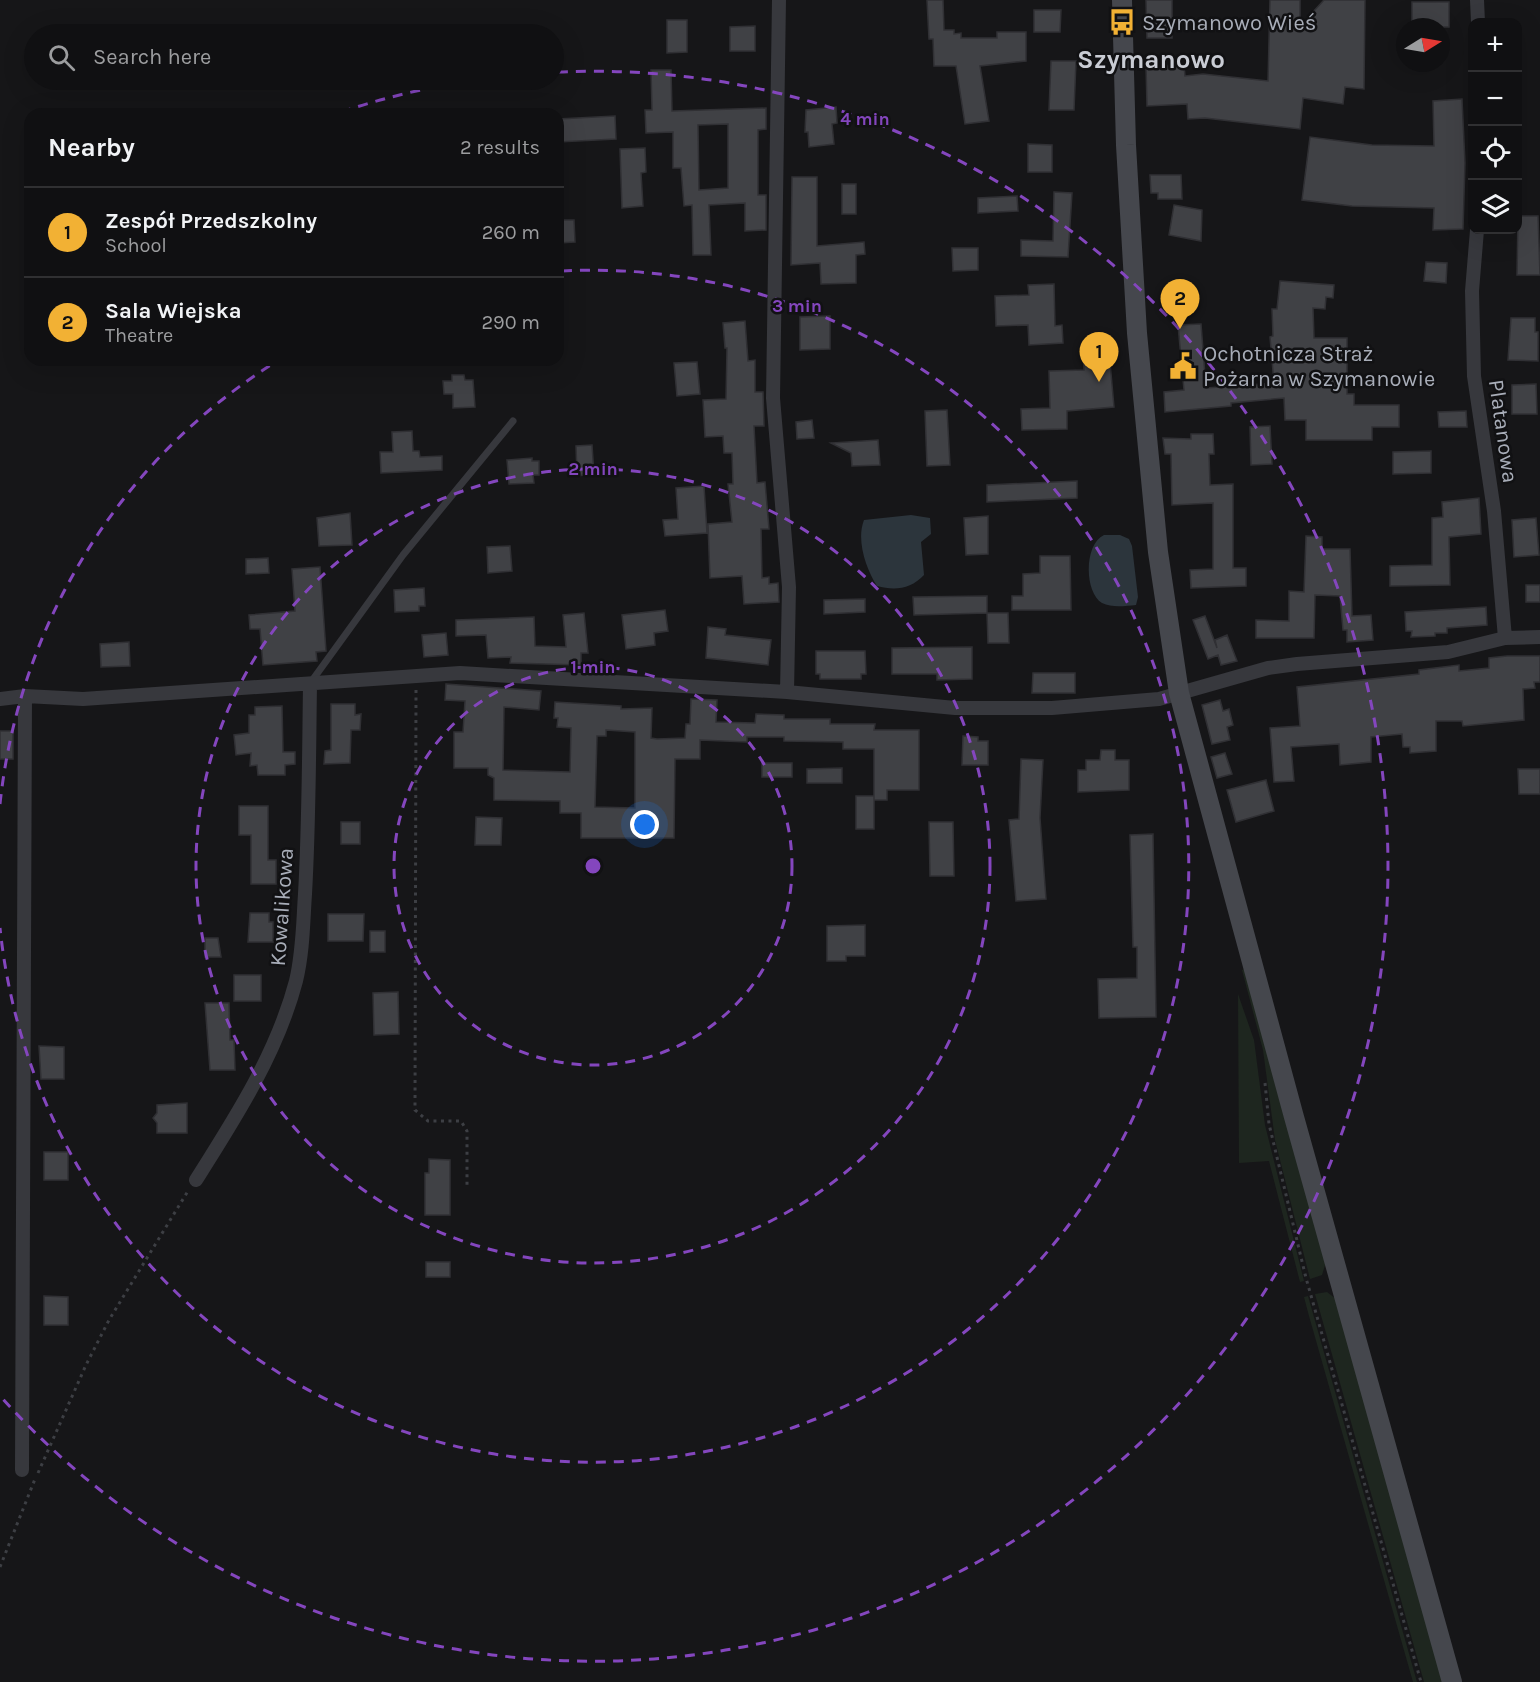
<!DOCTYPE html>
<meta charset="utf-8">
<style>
:root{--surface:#101012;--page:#19191b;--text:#f1f3f6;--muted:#9c9d9f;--line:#303032;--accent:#f2b134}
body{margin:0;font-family:Karla,sans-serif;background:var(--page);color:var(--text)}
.controls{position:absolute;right:18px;top:18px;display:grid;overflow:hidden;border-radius:12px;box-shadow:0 6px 24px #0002}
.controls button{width:54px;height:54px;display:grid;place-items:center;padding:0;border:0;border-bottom:2px solid var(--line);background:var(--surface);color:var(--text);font:30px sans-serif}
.compass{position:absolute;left:1396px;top:18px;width:54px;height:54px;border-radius:50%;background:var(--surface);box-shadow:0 6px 24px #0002;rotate:79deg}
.you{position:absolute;left:645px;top:825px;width:21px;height:21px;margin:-15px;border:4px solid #fff;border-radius:50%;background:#1a73e8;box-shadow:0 0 0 9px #1a73e833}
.badge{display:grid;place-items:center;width:39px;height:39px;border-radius:50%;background:var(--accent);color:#111;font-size:20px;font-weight:700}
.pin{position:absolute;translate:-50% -50px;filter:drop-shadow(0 2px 3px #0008)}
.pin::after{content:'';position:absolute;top:32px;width:21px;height:18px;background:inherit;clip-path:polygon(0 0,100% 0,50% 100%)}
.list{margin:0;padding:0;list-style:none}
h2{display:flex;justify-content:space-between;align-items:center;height:78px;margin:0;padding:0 24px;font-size:26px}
h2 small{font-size:20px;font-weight:400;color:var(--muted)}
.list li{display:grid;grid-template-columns:39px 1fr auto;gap:18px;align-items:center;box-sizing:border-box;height:90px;padding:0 24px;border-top:2px solid var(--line)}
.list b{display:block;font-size:22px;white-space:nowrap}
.list p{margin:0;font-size:20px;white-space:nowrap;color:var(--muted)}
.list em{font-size:20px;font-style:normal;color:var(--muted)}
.icon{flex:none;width:33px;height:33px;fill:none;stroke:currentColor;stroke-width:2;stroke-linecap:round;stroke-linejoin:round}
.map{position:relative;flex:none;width:1540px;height:1682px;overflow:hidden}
.search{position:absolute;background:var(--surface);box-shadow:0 6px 24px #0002;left:24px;top:24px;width:540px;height:66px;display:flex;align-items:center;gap:15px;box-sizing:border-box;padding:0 21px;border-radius:33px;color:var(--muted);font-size:22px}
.panel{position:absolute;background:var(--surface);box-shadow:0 6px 24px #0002;left:24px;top:108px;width:540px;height:258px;border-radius:18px}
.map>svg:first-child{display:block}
</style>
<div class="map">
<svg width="1540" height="1682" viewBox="0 0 1540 1682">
<rect width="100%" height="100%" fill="#161618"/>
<path fill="#1e261f" d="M1245,969l81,293 -4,13 -12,4 -35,-139 -12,-90 -21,-80z
M1238,994l16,46 11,85 39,156 -4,1 -31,-121 -30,2z
M1327,1292l9,7 108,383h-20l-109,-388z
M1308,1296l109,386h-4l-104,-366 -5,-19z"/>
<path fill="#2c353c" d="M911,515l19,3 1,16 -10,8 3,33c-13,14 -29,16 -47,11 -11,-17 -21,-46 -13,-66z
M1104,535h16l9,4 3,7 6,51 -2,8c-11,1 -24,3 -34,-2 -18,-11 -18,-59 2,-68z"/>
<path fill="#404145" stroke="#303034" stroke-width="1.5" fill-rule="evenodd" d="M927,0h16l1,30h10v4l7,-1v5h36v-6h29v29l-46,5 9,55 -24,3 -9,-58h-22l-1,-27h-4z
M1146,0h26v38h-25z
M1270,0h30v26l24,-26h41l-1,89 -19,-2 -2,17 -40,-6 -3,31 -95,-11 -17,1 -1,-15 -40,2 -1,-40 38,-1 1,11 18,-2 65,7z
M1412,2h37v25h-37z
M1034,10h27l-1,22h-26z
M667,20h20v32l-20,1z
M755,26v25h-25v-24z
M1051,61h25l-2,49h-25z
M651,70h20l1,41 94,-3v21l-8,1v65h8v35l-21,1v-28l-36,2 2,50h-18l-1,-50 -8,1 -3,-38h-8v-36l-27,1 -1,-23h7zM728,124v64l-29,2 -1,-65z
M1462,99l3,64 -2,66 -30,1 1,-22 -82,-2 -50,-6 8,-63 62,8 62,1 -1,-45z
M836,107l1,16 -5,1 2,20 -25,3 -1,-15h-3l1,-22z
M615,116l1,23 -58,3v-23z
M1028,144l24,1v27h-24z
M645,148l1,24 -5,1 2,33 -21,2 -2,-59z
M1150,175h31l1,24h-24v-6h-7z
M792,177h25v69l47,-4 1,12 -9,1v28l-35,1 -1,-21 -29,2z
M842,184h14v30h-14z
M1054,192l18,1 -4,64 -47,-1v-16l32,1z
M1017,196l1,15 -40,2v-15z
M1174,205l28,5 -1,31 -32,-6z
M1518,216h20l2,59h-23z
M558,220h16l1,22 -17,1z
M952,248h26v22l-25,1z
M1426,262l21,1 -1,20 -22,-2z
M1280,281l54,4 -1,13 -7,-1 -1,12 -12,-1 1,30h33v56h7v11h45v22h-27v13h-66v-20h-21l-1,-22 -53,5v3l-66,6 -1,-20 20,-2 -6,-65 23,-1 5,64 68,-5 -4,-46 3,-1 -1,-27h5z
M1054,284l1,42 7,-1 1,18 -34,2 -1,-20 -32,1 -1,-30 34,-1 -1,-10z
M830,316v33l-30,1v-33z
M1511,318h24v14h3v29l-30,-1z
M745,321l3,40 7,-1v32h8l1,34h-10l3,57 8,-1 4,47h-8l1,49 7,-1v7l9,-1 1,19 -35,2 -2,-28 -32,2 -2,-54 24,-2 -4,-38h5l-1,-31h-8l-1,-17 -18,1 -2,-37 23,-1 1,-51h-2l-2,-25z
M1109,351l5,56 -47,4v18l-45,1 -1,-21 29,-1 -1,-37 35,-1 -1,-17z
M697,362l3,32 -23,2 -3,-33z
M452,375h12l1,5h8l2,27 -22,1v-14h-9l-1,-13h9z
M1536,384l1,30h-25v-29z
M947,410l3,55 -23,1 -2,-55z
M1466,411l1,16h-28l-1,-15z
M812,420l2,18 -17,1 -1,-17z
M1270,426l2,38 -21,1 -1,-38z
M412,431l1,20h6l1,6 22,-1v14l-61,3 -1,-21h13l-1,-20z
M1191,434h22l1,20h-5l1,31 23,-1v84h13v18l-55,2 -1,-18 23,-1v-66l-41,2 -1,-51h-6l-2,-16 28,1z
M878,440l2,25 -28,1 -1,-13 -20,-10z
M592,445l2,29 -17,2 -1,-30z
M1431,451v22l-38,1v-22z
M532,458v3h7v14h-6l1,8 -25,1 -2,-24z
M1077,481v17l-90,4v-17z
M704,486l3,47 -42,3 -2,-16 15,-1 -2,-31z
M1479,498l2,36 -32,3 1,48 -60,1v-20l42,-1v-47l11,-1 -1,-15z
M350,513l2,32 -33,1 -2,-28z
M988,516v38l-22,1 -2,-37z
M1536,518l3,37 -25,2 -2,-37z
M1306,536l16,1v12h28l2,67 19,-1 2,25 -26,2v-12h-4l-3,-34 -25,-1 -1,43h-58v-18l33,1v-30l15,1z
M510,546l2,25 -24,2 -1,-26z
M1040,556h30l1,54h-59v-14h11v-22l17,-1z
M268,558l1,15 -23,1v-15z
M320,567l6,84 -10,1 1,9 -54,4 -3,-36h-10l-1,-14 46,-4 -3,-42z
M1526,585h14v17h-14z
M424,588l1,18h-6v5l-24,1 -1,-22z
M987,596v17l-73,2 -1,-18z
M865,599v13l-41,2v-14z
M1486,607l1,18 -40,3v5h-12v3l-24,1 1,-6h-6l-1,-19z
M665,610l3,21 -14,2 1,12 -29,4 -4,-34z
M584,613l4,40h-7v12l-71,-2 1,-6 -23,1 -2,-23 -30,1v-16l78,-3 1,29 31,1 -3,-32z
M987,613h21l1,30h-21z
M1205,616l12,32 -2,-8 12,-5 10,26 -16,4 -3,-10 -10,4 -15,-39z
M708,627l18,2 -1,6 46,5 -3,25 -62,-7z
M446,633l2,22 -24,2 -2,-22z
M129,642l1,24 -29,1 -1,-23z
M972,647v32l-35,1v-6h-45v-26z
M816,651h49l1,23h-5v5h-41v-5h-4z
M1507,656h33v26h-6l1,6 -12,1 1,31 -61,6 -1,-5h-26v30l-26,2v-6h-7l-1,-13 -31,3v25l-31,3 -1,-21 -48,3 3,34 -20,1 -4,-54 30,-2 -3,-39 122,-13v-4l40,-5v6l30,-3v-10z
M1033,673h42v20h-43z
M446,684l95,7 -2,19 -35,-3 -1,63 67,2 1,-44 -14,-1 1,-9h-4l1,-16 66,4v3l31,-1 -1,30 6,1 28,-1 1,-14h4l1,-25 26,1 -1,22 39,1 1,-9 28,1v4h46v5h45l-1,6h45v60h-32v10h-13v-51h-31v-7l-59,-1v-4h-37v5l-47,-2v19h-25l-1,79h-93v-25h-21v-12l-66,-1v-22l-6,-3v-7h-34v-36h9l2,-31 -20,-1zM606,730l29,2v76l-40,-1 2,-71h9z
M1220,700l3,11 6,-2 4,16 -6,2 3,13 -18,4 -10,-39z
M331,704h24v11l6,-1 -1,16h-9l-1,33 -26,1 1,-13 6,-1z
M282,706l1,46h12v12l-10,1v10h-27l-1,-10 -7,1 1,-13 -15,2 -2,-20 15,-2v-18h6v-8z
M0,731h13v28h-13z
M963,736l15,1v4h10v24h-26z
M1101,750h14v10h14v30l-51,2v-22h8v-10h14z
M1225,753l7,21 -15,4 -6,-21z
M1021,759l22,1 -3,58 6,81 -30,2 -7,-81 10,-1z
M762,763h30v14h-30z
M842,768v15h-35v-14z
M1518,769h22v25h-21z
M1266,780l8,31 -38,11 -9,-32z
M856,796h18v33h-18z
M239,806h29v54h8v24h-25v-49h-12z
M476,817l26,1 -1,27h-26z
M341,822h19v22h-19z
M929,822h24l1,54h-24z
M1153,834l3,183 -57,1 -1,-39 39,-1v-31h-4l-3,-112z
M250,913h19v9h4v20h-25z
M328,914h36l-1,27h-35z
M865,925v31h-19v5h-19v-35z
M370,931h15v21h-15z
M205,938h13l3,19h-16z
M234,975h27v26h-27z
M398,992l1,42 -25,1 -1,-42z
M205,1003h24l1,37h4l1,30h-25z
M39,1046l25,1v32h-23z
M187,1103v30h-30v-10l-4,-5 4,-5v-8z
M44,1152h24v28h-24z
M429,1159l21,1v55h-25v-42h4z
M426,1262h24v15h-24z
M44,1296l24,1v28h-24z"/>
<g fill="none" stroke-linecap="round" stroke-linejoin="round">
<path stroke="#3d3f44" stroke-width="3" stroke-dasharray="3 4.5" stroke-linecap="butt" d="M416,690l-1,420 13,11h33l6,10v55
M1265,1083l4,41 37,154 115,404
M38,1473l48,-108 23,-45 79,-129
M0,1567l35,-88"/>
<path stroke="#37383d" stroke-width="7" d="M311,682l92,-127 110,-134"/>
<path stroke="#37383d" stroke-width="14" d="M779,0l-6,398 16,189 -2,105
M1477,0l1,22
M1477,230l-5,61 2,85 20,135 11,127
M0,699l25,-3 58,3 377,-26 327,19 168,16h97l107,-9 109,-31 29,-4 151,-12 57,-14 35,-1
M196,1180c40,-63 81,-127 100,-199 7,-29 7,-58 9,-87 4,-69 4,-140 5,-210
M22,1470l3,-774"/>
<path stroke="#45474d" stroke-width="20" d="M1122,0l4,145 11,188 21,219 21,141 115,424 158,565"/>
</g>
<g fill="none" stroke="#8446be" stroke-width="3" stroke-dasharray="10 8">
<circle cx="593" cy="866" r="199"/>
<circle cx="593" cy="866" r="397"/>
<path d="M0 804A596 596 0 0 1 277 361M562 271A596 596 0 1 1 0 928"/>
<path d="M341 112A795 795 0 0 1 475 80M558 72A795 795 0 1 1 2 1398"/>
</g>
<defs>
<symbol id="bus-bare" viewBox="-9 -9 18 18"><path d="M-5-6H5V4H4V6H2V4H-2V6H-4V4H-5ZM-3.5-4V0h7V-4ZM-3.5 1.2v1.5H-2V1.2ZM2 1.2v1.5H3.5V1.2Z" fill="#f2b134" stroke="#111113" stroke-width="2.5" paint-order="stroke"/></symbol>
<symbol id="civic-bare" viewBox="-9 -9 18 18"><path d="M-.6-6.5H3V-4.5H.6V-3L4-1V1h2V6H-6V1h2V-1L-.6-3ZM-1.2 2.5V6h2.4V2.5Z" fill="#f2b134" stroke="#111113" stroke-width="2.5" paint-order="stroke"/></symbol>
</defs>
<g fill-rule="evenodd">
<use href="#bus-bare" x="1103" y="3" width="38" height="38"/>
<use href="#civic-bare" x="1164" y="347" width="38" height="38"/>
</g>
<g text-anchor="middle" stroke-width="5" stroke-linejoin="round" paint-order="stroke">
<g font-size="22" fill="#a8adb8" stroke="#111113" text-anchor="start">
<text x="1142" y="30">Szymanowo Wieś</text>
<text x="1203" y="361">Ochotnicza Straż<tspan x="1203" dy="25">Pożarna w Szymanowie</tspan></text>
</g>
<g font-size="22" fill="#a8adb8" stroke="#111113">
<text transform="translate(1504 431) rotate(82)" y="8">Platanowa</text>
<text transform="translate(281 907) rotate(-86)" y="8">Kowalikowa</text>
</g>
<g font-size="26" font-weight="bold" fill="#c9ccd4" stroke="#111113">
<text x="1151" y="68">Szymanowo</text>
</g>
</g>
<circle cx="593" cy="866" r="9" fill="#8446be" stroke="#111113" stroke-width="3"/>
<g font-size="18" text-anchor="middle" font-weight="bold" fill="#8446be" stroke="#111113" stroke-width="5" stroke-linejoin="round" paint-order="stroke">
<text x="865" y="125">4 min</text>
<text x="797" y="312">3 min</text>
<text x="593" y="475">2 min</text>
<text x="593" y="673">1 min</text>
</g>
</svg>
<div class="controls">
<button>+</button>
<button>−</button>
<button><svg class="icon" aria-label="locate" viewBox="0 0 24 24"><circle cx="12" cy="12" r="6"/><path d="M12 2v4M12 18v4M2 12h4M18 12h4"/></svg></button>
<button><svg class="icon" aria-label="layers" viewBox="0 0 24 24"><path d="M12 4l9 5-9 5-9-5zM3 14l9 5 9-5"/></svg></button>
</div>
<svg class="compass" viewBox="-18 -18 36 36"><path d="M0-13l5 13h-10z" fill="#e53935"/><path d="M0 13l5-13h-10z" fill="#9c9d9f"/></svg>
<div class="you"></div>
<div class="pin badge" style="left:1099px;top:382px">1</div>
<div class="pin badge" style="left:1180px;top:329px">2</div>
<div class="search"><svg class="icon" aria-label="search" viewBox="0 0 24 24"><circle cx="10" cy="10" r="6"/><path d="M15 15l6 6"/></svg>Search here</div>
<section class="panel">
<h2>Nearby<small>2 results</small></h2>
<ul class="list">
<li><span class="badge">1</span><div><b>Zespół Przedszkolny</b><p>School</p></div><em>260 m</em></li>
<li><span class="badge">2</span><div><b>Sala Wiejska</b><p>Theatre</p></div><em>290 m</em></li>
</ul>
</section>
</div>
